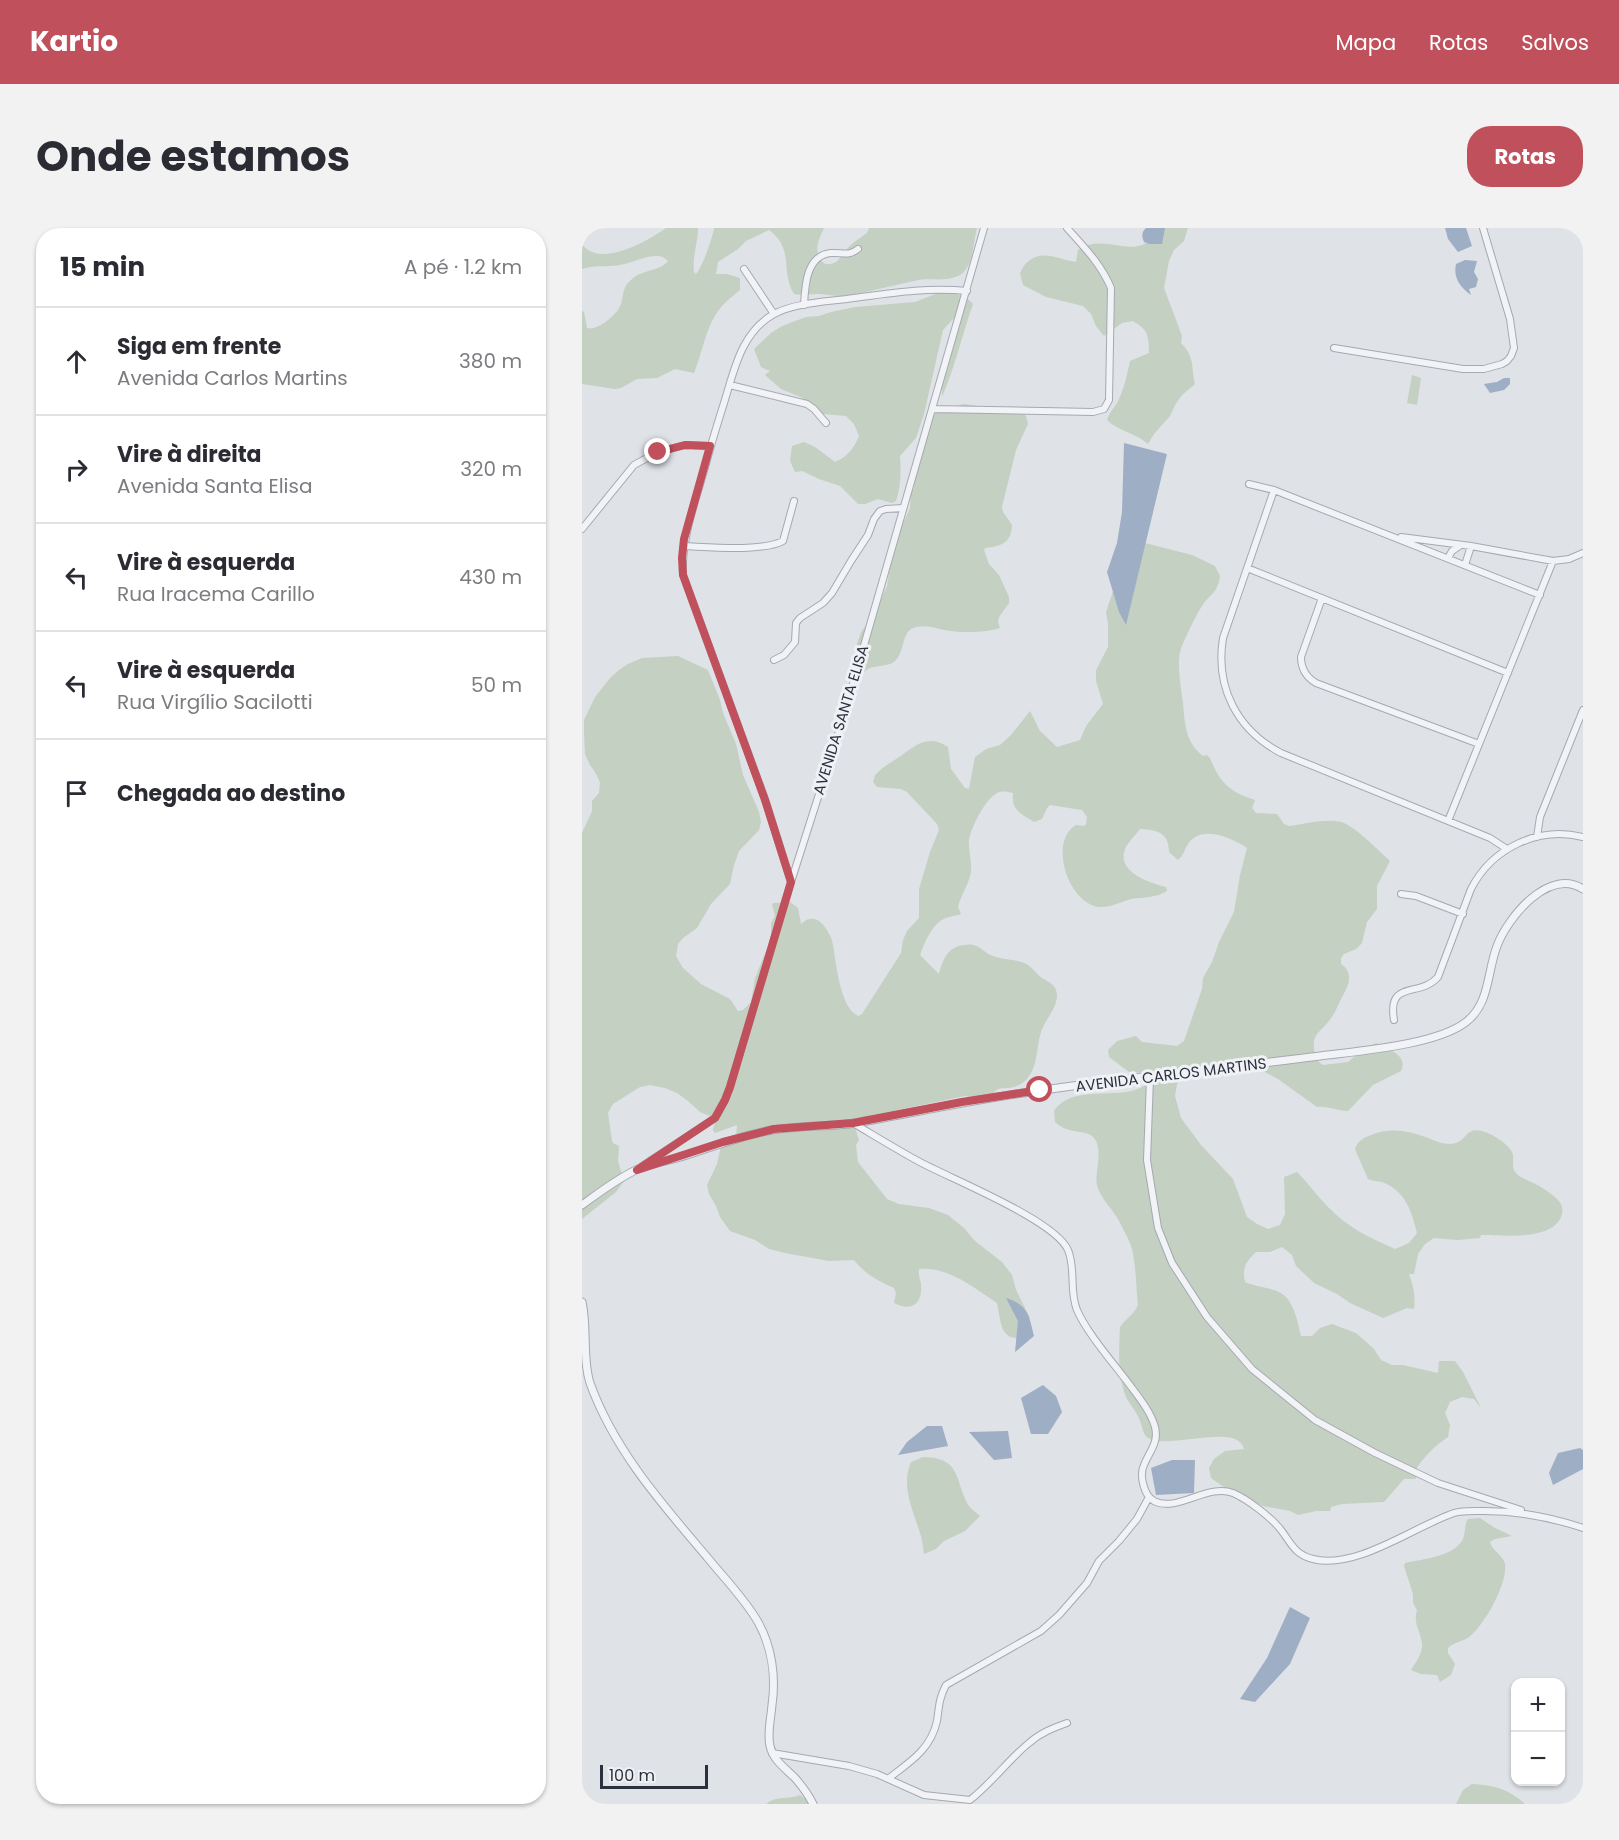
<!DOCTYPE html>
<html lang="pt">
<meta charset="utf-8">
<style>
:root{--surface:#fff;--page:#f2f2f3;--text:#2b2b33;--muted:#7c7c81;--line:#e1e1e2;--accent:#c0505b}
body{margin:0;font-family:Poppins,sans-serif;background:var(--page);color:var(--text)}
.controls{position:absolute;right:18px;bottom:18px;display:grid;overflow:hidden;border-radius:12px;box-shadow:0 2px 4px #0004}
.controls button{width:54px;height:54px;display:grid;place-items:center;padding:0;border:0;border-bottom:2px solid var(--line);background:var(--surface);color:var(--text);font:30px sans-serif}
.scale{position:absolute;left:18px;bottom:15px;width:108px;box-sizing:border-box;padding-left:6px;border:3px solid #2a303d;border-top:0;font-size:16px;line-height:21px;white-space:nowrap;color:#2a303d;-webkit-text-stroke:4px #eff1f5;paint-order:stroke}
.stop{position:absolute;width:18px;height:18px;margin:-14px;border:4px solid #c0505b;border-radius:50%;background:#fff}
.stop.end{background:#c0505b;border-color:#fff;box-shadow:0 2px 6px #0008}
.list{margin:0;padding:0;list-style:none}
h2{display:flex;justify-content:space-between;align-items:center;height:78px;margin:0;padding:0 24px;font-size:26px}
h2 small{font-size:20px;font-weight:400;color:var(--muted)}
.list li{display:grid;grid-template-columns:39px 1fr auto;gap:18px;align-items:center;box-sizing:border-box;height:108px;padding:0 24px;border-top:2px solid var(--line)}
.list b{display:block;font-size:22px;white-space:nowrap}
.list p{margin:0;font-size:20px;white-space:nowrap;color:var(--muted)}
.list em{font-size:20px;font-style:normal;color:var(--muted)}
.icon{flex:none;width:33px;height:33px;fill:none;stroke:currentColor;stroke-width:2;stroke-linecap:round;stroke-linejoin:round}
.map{position:relative;flex:none;width:1001px;height:1576px;overflow:hidden;border-radius:24px}
header{display:flex;align-items:center;gap:36px;box-sizing:border-box;height:84px;padding:0 30px;background:var(--accent);color:#fff}
header strong{font-size:28px}
nav{display:flex;gap:33px;margin-inline-start:auto;font-size:21px}
.intro{display:flex;align-items:center;justify-content:space-between;box-sizing:border-box;height:144px;padding:0 36px}
h1{margin:0;font-size:42px}
.button{padding:15px 27px;border-radius:24px;background:var(--accent);color:#fff;font-size:21px;font-weight:700}
main{display:flex;gap:36px;padding:0 36px}
aside{flex:1;background:var(--surface);border-radius:24px;box-shadow:0 2px 4px #0004}
.map>svg:first-child{display:block}
</style>
<header>
<strong>Kartio</strong>
<nav><a>Mapa</a><a>Rotas</a><a>Salvos</a></nav>
</header>
<div class="intro"><h1>Onde estamos</h1><a class="button">Rotas</a></div>
<main>
<aside>
<h2>15 min<small>A pé · 1.2 km</small></h2>
<ul class="list">
<li><svg class="icon" aria-label="ahead" viewBox="0 0 24 24"><path d="M12 20V5M6 11l6-6 6 6"/></svg><div><b>Siga em frente</b><p>Avenida Carlos Martins</p></div><em>380 m</em></li>
<li><svg class="icon" aria-label="right" viewBox="0 0 24 24"><path d="M7 20v-9h11M14 6l5 5-5 5"/></svg><div><b>Vire à direita</b><p>Avenida Santa Elisa</p></div><em>320 m</em></li>
<li><svg class="icon" aria-label="left" viewBox="0 0 24 24"><path d="M17 20v-9H6M10 6l-5 5 5 5"/></svg><div><b>Vire à esquerda</b><p>Rua Iracema Carillo</p></div><em>430 m</em></li>
<li><svg class="icon" aria-label="left" viewBox="0 0 24 24"><path d="M17 20v-9H6M10 6l-5 5 5 5"/></svg><div><b>Vire à esquerda</b><p>Rua Virgílio Sacilotti</p></div><em>50 m</em></li>
<li><svg class="icon" aria-label="arrive" viewBox="0 0 24 24"><path d="M6 21V4h12l-3 4 3 4H6"/></svg><div><b>Chegada ao destino</b></div></li>
</ul>
</aside>
<div class="map">
<svg width="1001" height="1576" viewBox="0 0 1001 1576">
<rect width="100%" height="100%" fill="#dfe2e7"/>
<path fill="#c4d0c1" d="M84,0h32c0,15 -6,28 -4,44l2,2c6,-6 17,-37 18,-46h110c-6,13 -12,26 1,36 15,2 16,-11 26,-19 5,-5 11,-8 16,-12l2,-5h108c-4,14 -3,38 -17,47 -12,7 -28,3 -41,5 -26,5 -52,13 -78,16 -9,0 -16,-2 -24,-2 -8,0 -13,2 -23,0 -14,-22 1,-45 -25,-64l-23,11 -8,8 -20,13 -2,12h11l13,4v12c-6,5 -13,10 -18,16 -16,18 -19,45 -28,67l-19,-4 -18,9 -20,1 -16,9 -6,1 -33,-5v-73l2,1 3,16c10,3 25,-10 31,-18 7,-10 2,-21 13,-30 11,-11 28,-8 37,-19 -4,-4 -7,-5 -12,-5 -11,0 -22,6 -32,8 -14,4 -28,0 -42,5v-25c17,25 66,-3 84,-16z
M578,0h28l-4,13 -10,9 -5,11 -5,27 18,48 -1,7c14,14 10,24 14,41l-13,11 -7,10 -5,11 -16,18 -6,10c-12,-11 -30,-13 -41,-24 2,-7 6,-11 10,-17 7,-13 10,-28 13,-42l19,-8c0,-18 -1,-23 -16,-32l-11,2 -18,13 -8,-10 -5,-12 -8,-8 -37,-9 -23,-12 -3,-12c2,-4 5,-10 9,-12 13,-12 32,-1 47,1l2,-12c30,-20 59,17 82,-22z
M361,63c11,3 23,4 30,13 -11,31 -18,63 -31,93v-10l17,-60v-11l-4,1 -12,13 -19,84 -8,24 -16,18c1,16 1,31 -4,45l-4,2 -14,-4 -13,5h-7l-18,-18 -21,-7 -17,-8 -7,1 -5,-11 2,-15 12,-4 11,5 20,15c13,-6 18,-12 24,-26l-5,-12 -8,-8 -23,-2 -12,-5 -8,-11 -22,-9 -16,-14 5,-4 -9,-4 -7,-18 17,-16 11,-7 24,-9 13,-1 12,-4 24,-5 60,-5z
M830,147l9,3 -4,27 -10,-2z
M382,176l59,9 3,3 2,8 -12,26 -14,57 1,5 9,13c-1,18 -10,21 -27,23l-1,2 5,14 10,11 10,22v6l-10,14 -1,5 2,6c-15,5 -40,5 -56,2 -9,-2 -18,-5 -28,-3 -16,4 -10,24 -21,34 -7,6 -19,4 -27,8 -3,2 -7,6 -11,9l-2,-4 2,-30 4,-12 13,-17 13,-29 4,-27 8,-26 11,-25 1,-17 3,-2v-21l16,-47 7,-10z
M559,314l51,13 23,11 5,10c-3,19 -9,16 -18,30 -6,9 -19,36 -22,46 -3,13 1,37 3,51 2,21 2,39 20,53l4,-1 3,3c10,25 20,34 45,42l-3,8 4,5 21,1 7,10 5,2c16,-2 37,-8 52,-4 14,4 37,28 49,39l-13,25v23l-10,13 -5,21 -6,6 -12,5 -3,4v6c15,10 6,24 -1,37 -3,6 -5,12 -9,17 -10,15 -21,15 -16,36 2,6 3,8 8,11l25,-3 13,-11 15,-8c11,6 33,12 25,28l-28,14 -25,26c-11,0 -20,-5 -31,-4l-39,-28 -23,-12h-36l-12,-2 -11,2 -12,5 -7,12 -2,12 6,22 20,27 32,34 14,38 10,7 11,5 12,-4 5,-11 -1,-37 13,-5c12,12 20,24 31,35 19,20 42,31 67,42l14,-6 8,-10c-5,-21 -12,-43 -35,-51 -4,-1 -10,-1 -14,-3l-13,-30c3,-8 8,-11 16,-14 20,-8 38,-4 57,3 7,3 15,6 22,6 20,-1 13,-22 40,-10 8,4 22,13 23,21 1,7 -2,12 3,18 6,7 20,10 28,16 5,3 10,7 14,11 4,4 6,11 3,17 -10,24 -58,18 -80,18l-1,3 -22,2 -24,-2 -9,6 -7,10 -4,20h-5c4,11 7,22 5,35l-7,-1 -24,10 -33,-15 -13,-9 -23,-11 -18,-17 -4,-11 -10,-8 -12,5h-14c-10,10 -14,15 -11,30 11,5 28,6 36,11 13,8 17,30 20,43h11l8,-8 12,-4 24,9 18,16 7,11 11,5h11l35,8 1,-12h16l8,11 18,36 -7,-9 -12,-2 -12,5 -5,11 5,12 -2,12c-12,8 -26,21 -33,34l1,8h-12l-20,23 -42,2 -11,3 -1,4h-14l-18,4 -8,-4 -27,-5 -35,-16 -17,-12 -2,-10 5,-9 11,-8 19,-2c-6,-27 -76,1 -96,-11 -5,-3 -6,-12 -8,-17 -3,-9 -10,-16 -14,-24 -9,-23 -7,-46 -6,-70 6,-9 13,-11 18,-22 -2,-16 -2,-45 -7,-59 -3,-9 -8,-17 -12,-25 -6,-12 -19,-23 -22,-36 -3,-12 8,-39 -5,-49 -9,-7 -23,-1 -37,-14l-1,-11c22,-33 83,-2 99,-36l-2,-2 -22,-1 -20,-15 -1,-7 9,-9 19,-5 6,6 35,4 7,-5 18,-52 1,-11 9,-16 7,-20 15,-30 6,-37 7,-27c-15,-10 -46,-24 -59,-4 -4,6 -4,11 -10,16l-9,-8c0,-20 -12,-22 -29,-23 -5,7 -12,13 -15,20 -9,23 25,34 41,38l1,4c-11,7 -24,6 -36,8 -11,3 -21,9 -32,8 -31,-4 -51,-66 -23,-82l8,1 2,-2 1,-7 -5,-7 -32,-5 -3,3 -5,11 -8,3c-13,-8 -23,-12 -21,-29 -5,-1 -9,-2 -14,-1 -13,5 -27,34 -30,47 -1,10 3,22 2,33 -2,12 -10,23 -13,35l3,7c-5,2 -10,2 -15,4 -14,5 -21,24 -26,37l19,19c4,-14 8,-27 25,-29 1,0 8,-1 9,0 7,1 13,9 20,11 10,4 22,3 31,7 8,3 12,11 18,15 5,3 11,5 14,12 5,14 -11,29 -15,42 -6,20 -2,47 -27,55 -6,2 -12,0 -18,3l-3,4 3,6c-10,4 -20,-3 -31,-4l-110,23 -6,3 6,6 4,12 -3,5 2,17 29,37 12,5 30,4 19,7 16,13 11,13 27,21 10,13 4,15 14,28 -6,19c-24,6 -23,-16 -27,-34 -23,-15 -49,-37 -78,-34 -1,6 1,9 2,15 2,20 -10,28 -27,19l2,-10 -2,-5c-16,-7 -29,-14 -40,-28l-25,1 -44,-8 -16,-4 -14,-9 -25,-9 -10,-14 -4,-11 -7,-12 -2,-9 10,-21 4,-18 15,-9 1,-12 -22,8 -2,-3 2,-9 -3,-4 -12,-5 -12,-11 -11,-8 -12,-5 -15,-3 -10,2 -27,17 -5,9 4,28 1,2 6,3 -1,15 6,20 -8,11 -34,27v-386l10,-22v-10l7,-8 1,-11 -5,-10 -5,-7 -5,-11 -1,-22v-12l11,-23 16,-20 8,-7 9,-6 14,-6 36,-2 30,14 12,30 3,13 13,31 7,31 16,37 2,10 -2,8 -20,21 -5,14 -4,19 -19,20 -14,24 -14,10 -5,6 -2,12 7,12 18,16 29,15 8,12 5,-1 8,-8 4,-24 16,-39v-16l4,-7 -3,-12 2,-1 16,-1 8,6 3,16c3,-2 5,-5 9,-5 10,-3 19,13 22,21 4,19 7,67 26,76l4,-2 39,-61 2,-13 4,-9 12,-13v-29l11,-37 9,-22 -2,-6 -30,-32 -6,-3 -24,-2 -4,-5 2,-7c7,-8 16,-12 24,-18 16,-11 28,-24 49,-10l3,22 14,19 4,1 6,-32 11,-8 14,-4 11,-10 19,-24 10,20 17,16 23,-7 6,-14 17,-22 -7,-23v-11l12,-23v-23l-2,-12 15,-44z
M341,1229c40,1 31,24 46,49 3,4 8,7 11,10l-15,15 -21,10 -8,8 -12,5c-1,-8 -2,-16 -5,-24 -7,-22 -18,-45 -8,-68z
M898,1290l15,10 17,8 -17,3 -5,3c2,9 13,13 15,22 3,19 -21,62 -36,73 -7,5 -15,5 -21,11v5l7,11 -4,11 -11,7 -3,-7 -16,-1 -10,-4c5,-8 12,-17 11,-27 -2,-13 -9,-20 -5,-33l-4,-7v-9l-9,-28 1,-3c18,-4 46,-6 57,-22 4,-7 2,-16 6,-22z
M890,1556c21,1 37,5 53,20h-69l7,-14z
M218,1567l13,9h-47c11,-9 22,-4 34,-9z"/>
<path fill="#9eaec4" d="M564,0h19l-3,16h-12l-6,-2c-2,-5 -3,-10 2,-14z
M863,0h21l6,18 -14,6 -10,-13z
M883,32l12,1 -3,11 4,7 -2,8 -7,2 2,6c-11,-8 -18,-17 -15,-31z
M922,150h6v6l-6,6 -14,3 -6,-9 13,-2z
M542,215l43,11 -41,171 -7,-13 -12,-40 10,-29 5,-31z
M424,1070c22,7 23,17 28,38l-19,16 3,-31z
M461,1157l13,11 6,16 -14,22h-17l-10,-36z
M345,1198h15l6,20 -50,9 9,-13z
M426,1203l4,27 -18,2 -25,-28z
M998,1220l3,2v19l-30,16 -4,-12 9,-20z
M590,1232h23l-1,33 -38,2 -5,-27z
M708,1379l20,11 -20,46 -35,38 -15,-3 27,-41z"/>
<g fill="none" stroke-linecap="round" stroke-linejoin="round">
<defs>
<path id="minor" d="M162,41l30,45
M222,77c1,-18 2,-50 27,-52 11,-1 17,4 27,-4
M752,120l129,21h21l18,-5 5,-3 4,-5 3,-8 -4,-29 -27,-91
M148,157l77,19 7,5 12,14
M350,181l161,3 11,-3 5,-9 2,-112c-10,-24 -27,-41 -44,-60
M667,256l25,6 266,105
M692,262l-51,148c-8,49 14,92 58,115l209,85 17,11
M0,301l52,-64 24,-13 27,-7 25,1
M819,309l70,9 82,15 16,-2 14,-6
M102,318c25,1 78,6 99,-5l11,-40
M866,330l4,-7 9,-6
M883,337l6,-19
M665,340l261,105
M740,370l-21,59c0,12 5,20 15,26l163,61
M192,432l10,-5 11,-13 1,-19 4,-5 23,-15 9,-10 19,-32 17,-26 6,-16 6,-8 6,-2 17,-1
M866,593l105,-260
M955,609l3,-20 43,-107
M209,654l-26,-83 -82,-224c-2,-39 14,-77 24,-115 5,-19 11,-38 17,-57 10,-32 17,-71 50,-89 23,-12 54,-12 80,-16 37,-5 75,-11 113,-7
M819,666l15,2 47,18
M812,792c-7,-41 26,-22 44,-43l33,-88c21,-41 67,-63 112,-52
M568,850l-3,82 11,68 14,35 35,54 45,52 63,51 60,33 63,30 83,27
M271,895c22,13 43,26 65,38 33,18 137,59 150,89 8,19 1,41 9,60 11,25 39,56 55,78 9,12 19,25 23,39 4,16 -6,25 -11,38 -5,10 0,31 10,36 23,12 54,-18 79,-8 14,6 38,24 48,37 10,13 14,25 32,29 43,11 100,-32 141,-46 10,-3 20,-2 30,-2 35,0 66,6 99,17
M60,938l73,-48 10,-18 5,-13 61,-205 51,-160 142,-494
M190,1525l77,13 28,8 47,21 46,5c22,-17 38,-40 59,-57 11,-10 24,-15 38,-20
M307,1550c21,-16 42,-29 48,-57 2,-14 2,-23 9,-36l95,-54 18,-16 28,-32 12,-22 20,-20 18,-22 12,-22"/>
<path id="tertiary" d="M0,977c18,-13 36,-27 56,-36 16,-6 33,-9 49,-14 28,-9 56,-20 85,-25 28,-5 56,-3 84,-7 61,-11 120,-24 181,-32 94,-14 189,-23 283,-35 38,-5 117,-11 146,-34 24,-18 21,-50 31,-76 11,-29 52,-79 86,-57
M0,1074c6,26 0,56 8,81 24,67 72,121 117,174 17,21 37,41 51,65 14,25 18,55 14,83 -1,13 -5,28 -2,41 3,14 15,22 25,32 7,8 13,16 18,26"/>
</defs>
<use href="#minor" stroke="#a5a9b1" stroke-width="8"/>
<use href="#tertiary" stroke="#a5a9b1" stroke-width="9"/>
<use href="#minor" stroke="#f2f3f6" stroke-width="6"/>
<use href="#tertiary" stroke="#f2f3f6" stroke-width="7"/>
</g>
<g fill="none" stroke-linecap="round" stroke-linejoin="round">
<path stroke="#c0505b" stroke-width="8" d="M76,224l27,-7 25,1 -26,93 -2,19 1,17 82,225 26,82 -61,205 -5,13 -10,18 -78,52 86,-28 51,-13 79,-6 109,-21 78,-12"/>
</g>
<g text-anchor="middle" stroke-width="6" stroke-linejoin="round" paint-order="stroke">
<g font-size="15" fill="#2a303d" stroke="#eff1f5">
<text transform="translate(259 492) rotate(-73)" y="5">AVENIDA SANTA ELISA</text>
<text transform="translate(589 847) rotate(-7)" y="5">AVENIDA CARLOS MARTINS</text>
</g>
</g>
</svg>
<div class="controls">
<button>+</button>
<button>−</button>
</div>
<div class="scale">100 m</div>
<div class="stop" style="left:458px;top:862px"></div>
<div class="stop end" style="left:76px;top:224px"></div>
</div>
</main>
